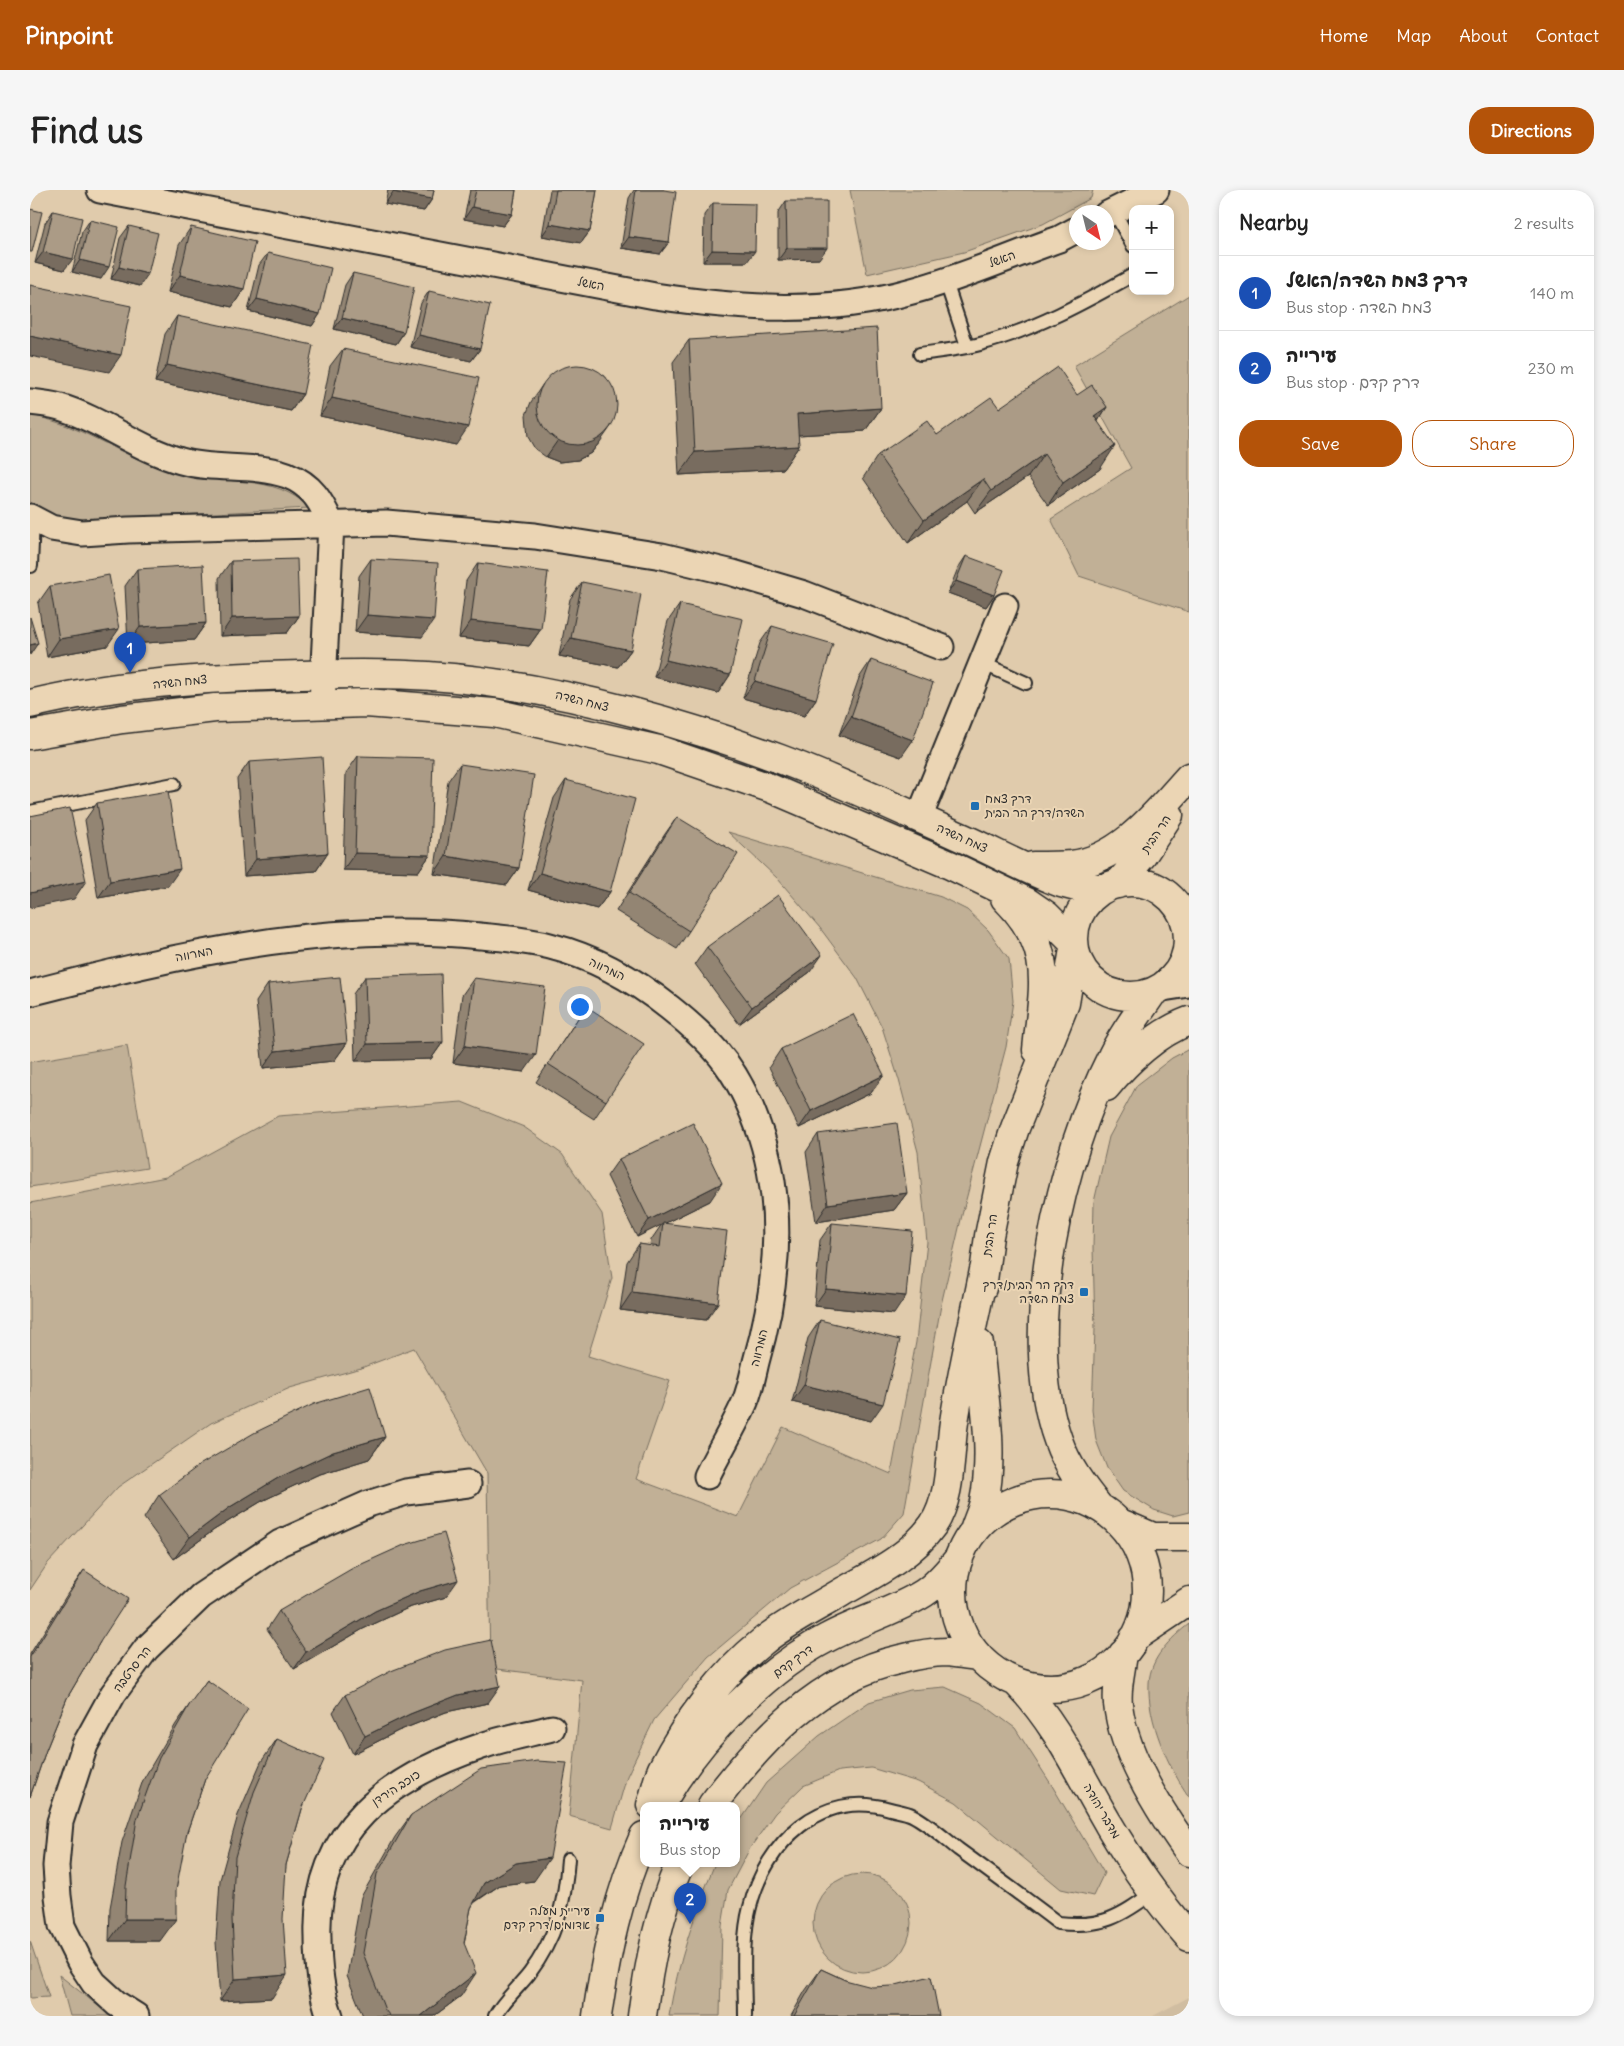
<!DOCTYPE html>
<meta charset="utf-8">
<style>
:root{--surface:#fff;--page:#f6f6f6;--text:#222;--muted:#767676;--line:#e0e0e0;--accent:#b45309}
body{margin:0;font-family:Delius,"Playpen Sans Hebrew",sans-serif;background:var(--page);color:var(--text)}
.controls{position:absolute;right:15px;top:15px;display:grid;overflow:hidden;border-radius:10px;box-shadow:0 2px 8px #0003}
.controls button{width:45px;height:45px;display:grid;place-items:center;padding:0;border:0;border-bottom:1px solid var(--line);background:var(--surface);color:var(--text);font:25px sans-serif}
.compass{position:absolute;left:1039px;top:15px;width:45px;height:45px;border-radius:50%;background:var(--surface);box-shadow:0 2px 8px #0003;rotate:145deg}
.you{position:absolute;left:549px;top:816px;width:18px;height:18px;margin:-12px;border:4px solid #fff;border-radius:50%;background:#1a73e8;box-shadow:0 0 0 8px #1a73e833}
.badge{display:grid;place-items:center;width:32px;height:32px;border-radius:50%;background:var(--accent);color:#fff;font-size:16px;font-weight:700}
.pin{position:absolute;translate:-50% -41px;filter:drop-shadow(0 1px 2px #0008)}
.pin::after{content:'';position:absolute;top:26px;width:18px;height:15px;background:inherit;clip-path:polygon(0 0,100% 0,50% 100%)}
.popup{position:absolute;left:610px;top:1612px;width:100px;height:65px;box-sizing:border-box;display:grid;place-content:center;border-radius:10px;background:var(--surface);filter:drop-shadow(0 1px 4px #0005);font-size:16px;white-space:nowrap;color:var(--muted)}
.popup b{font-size:19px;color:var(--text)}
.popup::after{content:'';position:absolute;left:50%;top:100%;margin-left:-10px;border:10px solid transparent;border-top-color:var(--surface)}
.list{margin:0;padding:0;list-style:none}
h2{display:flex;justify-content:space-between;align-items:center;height:65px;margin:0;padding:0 20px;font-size:21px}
h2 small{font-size:16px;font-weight:400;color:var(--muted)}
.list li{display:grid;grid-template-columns:32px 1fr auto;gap:15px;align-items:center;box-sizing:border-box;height:75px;padding:0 20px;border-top:1px solid var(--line)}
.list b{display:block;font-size:19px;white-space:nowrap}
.list p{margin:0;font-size:16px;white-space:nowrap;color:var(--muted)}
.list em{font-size:16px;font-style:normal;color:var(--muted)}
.actions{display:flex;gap:10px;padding:15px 20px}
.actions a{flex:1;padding:11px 0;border:1px solid var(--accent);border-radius:20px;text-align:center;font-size:18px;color:var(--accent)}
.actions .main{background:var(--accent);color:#fff}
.map{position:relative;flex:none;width:1159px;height:1826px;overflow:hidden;border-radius:20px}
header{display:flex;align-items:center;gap:30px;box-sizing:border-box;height:70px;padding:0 25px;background:var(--accent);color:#fff}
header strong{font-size:24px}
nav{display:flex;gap:28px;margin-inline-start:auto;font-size:18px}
.intro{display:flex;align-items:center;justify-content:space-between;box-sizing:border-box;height:120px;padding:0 30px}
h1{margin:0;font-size:35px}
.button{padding:12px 22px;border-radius:20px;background:var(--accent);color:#fff;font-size:18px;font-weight:700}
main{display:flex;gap:30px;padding:0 30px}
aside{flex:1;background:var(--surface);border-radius:20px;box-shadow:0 2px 8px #0003}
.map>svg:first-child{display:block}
</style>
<header>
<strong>Pinpoint</strong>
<nav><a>Home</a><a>Map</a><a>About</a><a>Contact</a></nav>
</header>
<div class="intro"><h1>Find us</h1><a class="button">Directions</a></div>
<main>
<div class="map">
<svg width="1159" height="1826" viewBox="0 0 1159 1826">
<rect width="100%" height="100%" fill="#e0cbac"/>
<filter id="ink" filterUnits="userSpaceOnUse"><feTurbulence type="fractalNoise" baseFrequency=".02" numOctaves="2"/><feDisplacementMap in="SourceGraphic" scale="10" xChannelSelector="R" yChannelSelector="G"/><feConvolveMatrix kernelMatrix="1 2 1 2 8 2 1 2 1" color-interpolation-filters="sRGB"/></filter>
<g filter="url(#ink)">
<path fill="#d0bda1" d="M1159,1807v19h-36z"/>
<path fill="#c1b096" stroke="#766e60" d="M820,0h243l-2,8 -48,26 -79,28 -97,22z
M1159,105v317l-110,-36 -28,-57 80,-51 -57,-102z
M0,225c57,11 95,45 149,59 45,12 94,-2 131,34l-228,12 -27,-4 -25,-14z
M698,642l213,65 26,13 21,20 21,29 4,42 -7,46 -44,168 -21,90 -37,208 -23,26 -91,49 -82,69 -54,63 -27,56 -15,52 -43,-12 13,-136 -92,-12 -3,-195 -73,-125 -53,20 -71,20 -79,35 -93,64 -70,76 -18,27v-387l136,-26 112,-61 184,-14 62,25 38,27 40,60 10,64 -24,78 82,25 -34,98 102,38 45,-90 108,47 25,-132 11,-100 -9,-90 -19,-72 -17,-53 -25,-49 -37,-50 -42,-49z
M97,855l20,123 -117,19v-125z
M1159,859v463l-16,4 -19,-6 -31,-19 -16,-23 -11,-28 -4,-30 3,-81 -2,-81 1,-46 15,-65 28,-52 35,-27z
M1159,1434v173c-21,-31 -42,-76 -40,-114 1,-25 22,-45 40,-59z
M915,1497l36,16 34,25 36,56 53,89 -11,23 -32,-7 -105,-87 -38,-20 -47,-14 -32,3 -36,15 -28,27 -25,35 -22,42 -6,36 -2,90h-51c9,-54 26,-103 46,-153h21v-36l30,-44 53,-47 50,-34 41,-12z
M783 1733a49 49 0 1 1 98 0a49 49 0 1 1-98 0Z
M0,1751l19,56 -19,1z
M29,1785l38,30 24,11h-51z"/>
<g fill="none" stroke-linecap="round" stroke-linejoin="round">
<defs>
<path id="lane" d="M1084,21l19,35
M915,89l22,67
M890,164c20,-3 41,-5 60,-10 54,-14 105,-42 153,-69
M1,376l2,-47
M952,473l44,20
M0,622l144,-28
M465,1826c8,-15 23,-28 34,-42 27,-36 36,-70 39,-115
M715,1826c0,-35 -4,-75 5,-109 16,-65 71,-118 140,-98 7,2 16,3 22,6 16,8 32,23 46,34 33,24 67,49 100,74 45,5 61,-6 96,-31"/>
<path id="street" d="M70,0l555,106c86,13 172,19 257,-5 50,-13 98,-35 147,-52l17,-9
M1076,25l50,-25
M0,212c10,1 20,2 30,5 43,13 78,42 121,54 34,10 72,2 106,14 25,10 34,26 44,49l-9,180
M0,327l21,11 31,5 46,-3 258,-7 149,13 127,20 71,17 71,21 137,53
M889,628l86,-212
M1158,746h1
M1133,798l26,-4
M0,803c147,-38 297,-73 450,-57 23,2 47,4 70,10 44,11 85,34 120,62 49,39 71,67 91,127 24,74 16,154 -5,227 -3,13 -6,28 -11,40 -11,25 -26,49 -38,74
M106,1826l-19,-12 -23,-21 -14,-21 -18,-36 -4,-30 -2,-30 4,-44 25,-77 28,-51 33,-45 55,-53 79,-53 88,-39 38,-12 62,-8
M300,1826c-9,-24 -12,-54 -12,-79 -4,-107 71,-160 164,-191 22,-8 47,-12 70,-18"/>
<path id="secondary" d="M0,514c88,-21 182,-27 272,-29 66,-2 133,-2 199,9 94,15 190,42 279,75 62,23 123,52 183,79 33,15 64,32 98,45l19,5h24
M0,545l92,-16 93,-11 151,-5 128,10 165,37 111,38 180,77 77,37 19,13 28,28
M1003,676c12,0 25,0 38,-1 50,-5 87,-54 118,-88
M1044 749a57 57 0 1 1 114 0a57 57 0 1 1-114 0Z
M1088,694l24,-28 27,-41
M975,708c51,51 38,87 32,152
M1076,897c21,-26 51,-54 83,-66
M952,1098l7,-52 15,-74 11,-34 50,-125 9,-54
M923 1401a97 97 0 1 1 194 0a97 97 0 1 1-194 0Z
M1069,1317c-17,-21 -32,-41 -41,-67 -39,-109 3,-284 54,-384 11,-23 27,-43 41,-64
M1088,1332l35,15h36
M944,1341c3,-10 8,-20 10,-29 11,-52 -1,-107 -5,-158
M1104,1448l55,-37
M1093,1464c-2,16 -7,34 -5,50 5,49 43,109 71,148
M988,1494c40,41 62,92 91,141 23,39 50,78 80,112
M635,1607c35,-60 100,-127 162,-159 31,-17 67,-26 97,-45 14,-9 24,-22 35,-35
M621,1615c4,-11 6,-25 11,-36 24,-47 59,-94 100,-127 24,-20 54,-34 80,-50 32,-18 69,-36 91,-67 19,-28 16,-70 21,-103 8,-51 20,-101 30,-152
M682,1615c49,-65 107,-128 189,-146 15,-4 30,-7 46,-7 10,1 20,3 30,4
M567,1826c9,-62 21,-122 47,-180
M612,1826c7,-53 17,-104 38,-153"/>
</defs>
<use href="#lane" stroke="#2b2b2b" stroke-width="16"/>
<use href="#street" stroke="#2b2b2b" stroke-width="29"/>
<use href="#secondary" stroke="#2b2b2b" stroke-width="31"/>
<use href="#lane" stroke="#ebd5b4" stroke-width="12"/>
<use href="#street" stroke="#ebd5b4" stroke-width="25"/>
<use href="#secondary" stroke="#ebd5b4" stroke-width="28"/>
</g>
<path fill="#938573" stroke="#2b2b2b" d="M358,0h46l-2,9 -8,12 -39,-7z
M440,0h46l-4,24 -9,12 -39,-7z
M520,0h47l-7,41 -9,12 -39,-7z
M604,0h30l5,52 -9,12 -39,-6 8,-50z
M756,11l33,58 -41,1v-47z
M683,13l34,59h-44l1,-47z
M23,21l11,59 -29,-7 10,-40z
M60,30l11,59 -29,-7 10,-40z
M99,36l11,60 -29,-7 9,-41z
M161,37l53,62 -12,18 -64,-15 11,-47z
M238,63l52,61 -8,12 -64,-15 11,-46z
M323,83l51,59 -8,12 -62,-15 11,-44z
M399,101l51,58 -9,12 -61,-14 11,-44z
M147,126l126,78 -12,17 -136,-29 10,-48z
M659,150l192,68 -16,23 -67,4 1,11 -16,23 -104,6 -6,-113z
M313,159l113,96 -136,-29 10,-50z
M513,194l57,58 -9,11 -13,7 -19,2 -13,-5 -11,-8 -7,-12 -2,-22 5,-13z
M1047,205l30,12 -9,14 2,48 -52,36 -20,-28 -53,36 -8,-12 -59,42 -45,-65 15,-23 59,-20 62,-27z
M936,366l28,39 -8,12 -38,-14 10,-25z
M341,369l51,78 -67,-5 4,-56z
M201,371l68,55 -12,17 -67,3 -1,-58z
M448,373l63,66 -12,17 -70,-8 7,-57z
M107,379l69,54 -12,17 -66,4 -3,-58z
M552,392l49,68 -13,17 -59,-11 11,-57z
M20,396l57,60 -60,11 -9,-54z
M650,414l50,71 -12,18 -64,-16 14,-56z
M742,436l44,73 -12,17 -61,-18 17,-55z
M841,470l30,97 -62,-22 20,-57z
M328,566l72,99 -12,17 -75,-2 3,-97z
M219,572l79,91 -12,18 -72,5 -7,-97z
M430,574l59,104 -12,17 -73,-11 14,-93z
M536,590l44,112 -13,17 -69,-19 26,-92z
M67,613l71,83 -70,12 -13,-78z
M647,627l12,114 -12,18 -61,-38 49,-77z
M677,757l103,25 -71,52 -44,-60z
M335,787l78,65 -12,17 -76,2 -2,-67z
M444,788l50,94 -71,-9 9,-68z
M238,794l79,59 -13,18 -71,7 -7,-66z
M556,816l20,95 -12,18 -58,-37z
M751,859l103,26 -13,18 -72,35 -30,-61z
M788,944l89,59 -13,17 -78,12 -10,-70z
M589,969l91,42 -45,22 41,97 -86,-10 7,-48 12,-18 11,2 1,-6 11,-16 -25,13 -30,-61z
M802,1033l62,91 -80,-8 6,-66z
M790,1130l51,101 -79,-19 16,-64z
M355,1247l-16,22 -52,16 -55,26 -48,29 -40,29 -30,-41 15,-23z
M54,1380l16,72 -33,56 -21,52 -16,47v-143l38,-61z
M416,1407l-38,11 -45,21 -69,40 -27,-40 12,-18z
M177,1490l-2,99 -18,53 -27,109h-51l1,-33 12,-66 21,-62 33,-56z
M315,1505l143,8 -42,9 -48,19 -45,23 -20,-42z
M247,1549l25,70 -16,56 -14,133 -52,3 -4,-59 4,-62 18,-65 23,-53z
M381,1625l123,66 -34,4 -26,18 -3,5 -7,35 -3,53 -27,20h-71l-16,-40 14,-79 34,-60z
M791,1779l24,11 94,36h-148l14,-25z"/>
<path fill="#786c5e" stroke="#2b2b2b" d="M363,2l39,7 -8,12 -39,-7z
M442,17l40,7 -9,12 -39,-7z
M520,34l40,7 -9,12 -39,-7z
M599,47l40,5 -9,12 -39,-6z
M757,58h40l-8,11 -41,1z
M682,60l43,1 -8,11h-44z
M13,62l30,7 -9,11 -29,-7z
M50,70l29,7 -8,12 -29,-7z
M89,77l29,7 -8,12 -29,-7z
M150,85l64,14 -12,18 -64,-15z
M227,109l63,15 -8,12 -64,-15z
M312,128l62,14 -8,12 -62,-15z
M389,145l61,14 -9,12 -61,-14z
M0,146l91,19 -12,17 -79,-16z
M137,175l136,29 -12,17 -136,-29z
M302,208l136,29 -12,18 -136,-29z
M1077,217l-15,23 2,-14z
M851,218l-16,23 -84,5 16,-22z
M582,235l-12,17 -9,11 -13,7 -19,2 -13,-5 12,-17z
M769,256l-16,23 -104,6 16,-23z
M1085,256l-15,23 -52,36 15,-23z
M1014,264l-16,23 -53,36 16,-22z
M953,289l-16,22 -59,42 16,-23z
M926,391l38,14 -8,12 -38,-14z
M337,425l67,5 -12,17 -67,-5z
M269,426l-12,17 -67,3 12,-18z
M441,431l70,8 -12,17 -70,-8z
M176,433l-12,17 -66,4 12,-17z
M89,439l-12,17 -60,11 12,-18z
M541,448l60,12 -13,17 -59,-11z
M8,453l-8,12v-10z
M636,470l64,15 -12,18 -64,-16z
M725,491l61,18 -12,17 -61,-18z
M821,527l62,23 -12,17 -62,-22z
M298,663l-12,18 -72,5 12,-17z
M325,663l75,2 -12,17 -75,-2z
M416,666l73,12 -12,17 -73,-11z
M150,679l-12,17 -70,12 12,-17z
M510,683l70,19 -13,17 -69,-19z
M56,691l-12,18 -44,9v-15z
M792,765l-12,17 -71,52 13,-17z
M413,852l-12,17 -76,2 12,-17z
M317,853l-13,18 -71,7 12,-17z
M435,856l71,9 -12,17 -71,-9z
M854,885l-13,18 -72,35 12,-17z
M692,993l-12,18 -73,36 12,-17z
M877,1003l-13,17 -78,12 12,-18z
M796,1099l80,7 -12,18 -80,-8z
M602,1102l86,11 -12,17 -86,-10z
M774,1195l79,19 -12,17 -79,-19z
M355,1247l-16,22 -52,16 -55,26 -48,29 -40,29 16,-22 40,-30 48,-29 55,-26z
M428,1390l-12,17 -38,11 -45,21 -69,40 12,-17 69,-41 45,-20z
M470,1496l-12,17 -42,9 -48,19 -45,23 12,-18 45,-22 48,-19z
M520,1668l-16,23 -34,4 -32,21 16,-23 32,-20z
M95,1729h51l-16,22h-51z
M446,1783l-15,23 -27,20h-13z
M257,1785l-15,23 -52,3 15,-22z"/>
<path fill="#ab9b86" stroke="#2b2b2b" d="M364,0h40l-2,9 -39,-7z
M446,0h40l-4,24 -40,-7z
M526,0h41l-7,41 -40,-7z
M606,0h28l12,2 -7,50 -40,-5z
M756,11h41v47h-40z
M683,13l43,1 -1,47 -43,-1z
M0,19l12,3 -10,40h-2z
M23,21l29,7 -9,41 -30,-7z
M60,30l29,7 -10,40 -29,-7z
M99,36l29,7 -10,41 -29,-7z
M161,37l64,15 -11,47 -64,-14z
M238,63l63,15 -11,46 -63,-15z
M323,83l61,14 -10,45 -62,-14z
M0,95l101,21 -10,49 -91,-19z
M399,101l61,14 -10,44 -61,-14z
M147,126l136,29 -10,49 -136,-29z
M847,138l4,80 -84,6 2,32 -104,6 -6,-112z
M313,159l136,29 -11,49 -136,-29z
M507 215a40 40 0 1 1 80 0a40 40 0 1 1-80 0Z
M1028,177l19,28 15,-10 15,22 -13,9 21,30 -52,36 -19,-28 -53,37 -8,-12 -59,41 -46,-65 49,-34 10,14 54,-38 8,11z
M936,366l38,14 -10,25 -38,-14z
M267,369l2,57 -67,2 -1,-57z
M341,369l67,4 -4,57 -67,-5z
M448,373l70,9 -7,57 -70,-8z
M173,375l3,58 -66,4 -3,-58z
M79,385l10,54 -60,10 -9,-53z
M552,392l59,12 -10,56 -60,-12z
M650,414l63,15 -13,56 -64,-15z
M0,427l8,26 -8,2z
M742,436l61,18 -17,55 -61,-18z
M841,470l62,23 -20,57 -62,-23z
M328,566l75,2 -3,97 -75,-2z
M292,567l6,96 -72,6 -7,-97z
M430,574l74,11 -15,93 -73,-12z
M536,590l69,19 -25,93 -70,-19z
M138,601l12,78 -70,12 -13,-78z
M40,618l16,73 -56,12v-77z
M647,627l61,37 -49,77 -60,-38z
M748,705l44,60 -70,52 -45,-60z
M411,784l2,68 -76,2 -2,-67z
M310,787l7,66 -72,8 -7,-67z
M444,788l71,9 -9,68 -71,-9z
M556,816l58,38 -38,57 -58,-37z
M823,824l31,61 -73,36 -30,-62z
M663,933l29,60 -73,37 -30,-61z
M867,933l10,70 -79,11 -10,-70z
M633,1033l64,8 -9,72 -86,-11 7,-48 21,3z
M802,1033l80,8 -6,65 -80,-7z
M790,1130l80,20 -17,64 -79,-19z
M340,1197l15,50 -52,15 -55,26 -48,29 -40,30 -31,-42 42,-31 53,-31 60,-29z
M414,1343l14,47 -38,11 -45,20 -69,41 -27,-41 74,-43 51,-23z
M54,1380l44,29 -28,43 -33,56 -21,52 -16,47v-140z
M461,1450l9,46 -42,9 -48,19 -45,22 -20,-41 46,-24 54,-21z
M177,1490l41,29 -43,70 -18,53 -11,58v29h-51l1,-33 11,-67 22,-61 32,-56z
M247,1549l47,21 -22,49 -16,56 -3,54 4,56 -52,4 -3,-60 3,-62 19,-65z
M507,1571l30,2 -17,95 -34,5 -32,20 -13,25 -7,35 12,30 -55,43h-31l-5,-6 -22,-57 14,-79 34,-59 70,-46z
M791,1779l24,11 27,7 20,-1 39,-10 8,40h-145z"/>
</g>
<g fill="#1f6fb2" stroke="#ebd5b4" stroke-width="2">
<rect x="940" y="611" width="10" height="10" rx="2.5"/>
<rect x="1049" y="1097" width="10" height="10" rx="2.5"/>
<rect x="565" y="1723" width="10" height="10" rx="2.5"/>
</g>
<g text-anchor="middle" stroke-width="4" stroke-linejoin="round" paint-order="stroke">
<g font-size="12" fill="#2b2b2b" stroke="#ebd5b4">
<text transform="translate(972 69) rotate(-20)" y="4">האשל</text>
<text transform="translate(561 94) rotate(11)" y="4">האשל</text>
<text transform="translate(150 492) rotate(-6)" y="4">צמח השדה</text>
<text transform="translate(552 511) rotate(14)" y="4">צמח השדה</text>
<text transform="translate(1126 644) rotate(-56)" y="4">הר הבית</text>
<text transform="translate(932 648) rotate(24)" y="4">צמח השדה</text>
<text transform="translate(164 764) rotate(-11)" y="4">המרווה</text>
<text transform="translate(577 779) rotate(25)" y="4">המרווה</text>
<text transform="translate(960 1045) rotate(-81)" y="4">הר הבית</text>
<text transform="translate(729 1158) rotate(-76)" y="4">המרווה</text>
<text transform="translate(763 1471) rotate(-36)" y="4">דרך קדם</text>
<text transform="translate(102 1479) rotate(-53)" y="4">הר סרטבה</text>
<text transform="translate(366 1598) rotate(-33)" y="4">כוכב הירדן</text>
<text transform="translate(1072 1621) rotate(60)" y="4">מדבר יהודה</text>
</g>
<g font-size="12" fill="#2b2b2b" stroke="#ebd5b4" text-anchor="end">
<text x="955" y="613" text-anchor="start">דרך צמח<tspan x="955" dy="14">השדה/דרך הר הבית</tspan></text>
<text x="1044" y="1099">דרך הר הבית/דרך<tspan x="1044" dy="14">צמח השדה</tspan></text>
<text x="560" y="1725">עיריית מעלה<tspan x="560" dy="14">אדומים/דרך קדם</tspan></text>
</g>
</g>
</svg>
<div class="controls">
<button>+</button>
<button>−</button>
</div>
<svg class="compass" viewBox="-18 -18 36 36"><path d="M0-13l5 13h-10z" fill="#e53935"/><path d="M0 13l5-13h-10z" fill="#767676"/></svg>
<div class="you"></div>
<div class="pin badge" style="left:100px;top:483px;background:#1a4fb4">1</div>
<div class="pin badge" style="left:660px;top:1734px;background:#1a4fb4">2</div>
<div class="popup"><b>עירייה</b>Bus stop</div>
</div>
<aside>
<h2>Nearby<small>2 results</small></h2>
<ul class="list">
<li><span class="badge" style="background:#1a4fb4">1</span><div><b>דרך צמח השדה/האשל</b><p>Bus stop · צמח השדה</p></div><em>140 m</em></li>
<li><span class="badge" style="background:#1a4fb4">2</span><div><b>עירייה</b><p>Bus stop · דרך קדם</p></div><em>230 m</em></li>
</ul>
<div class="actions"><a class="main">Save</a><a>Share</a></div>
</aside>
</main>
